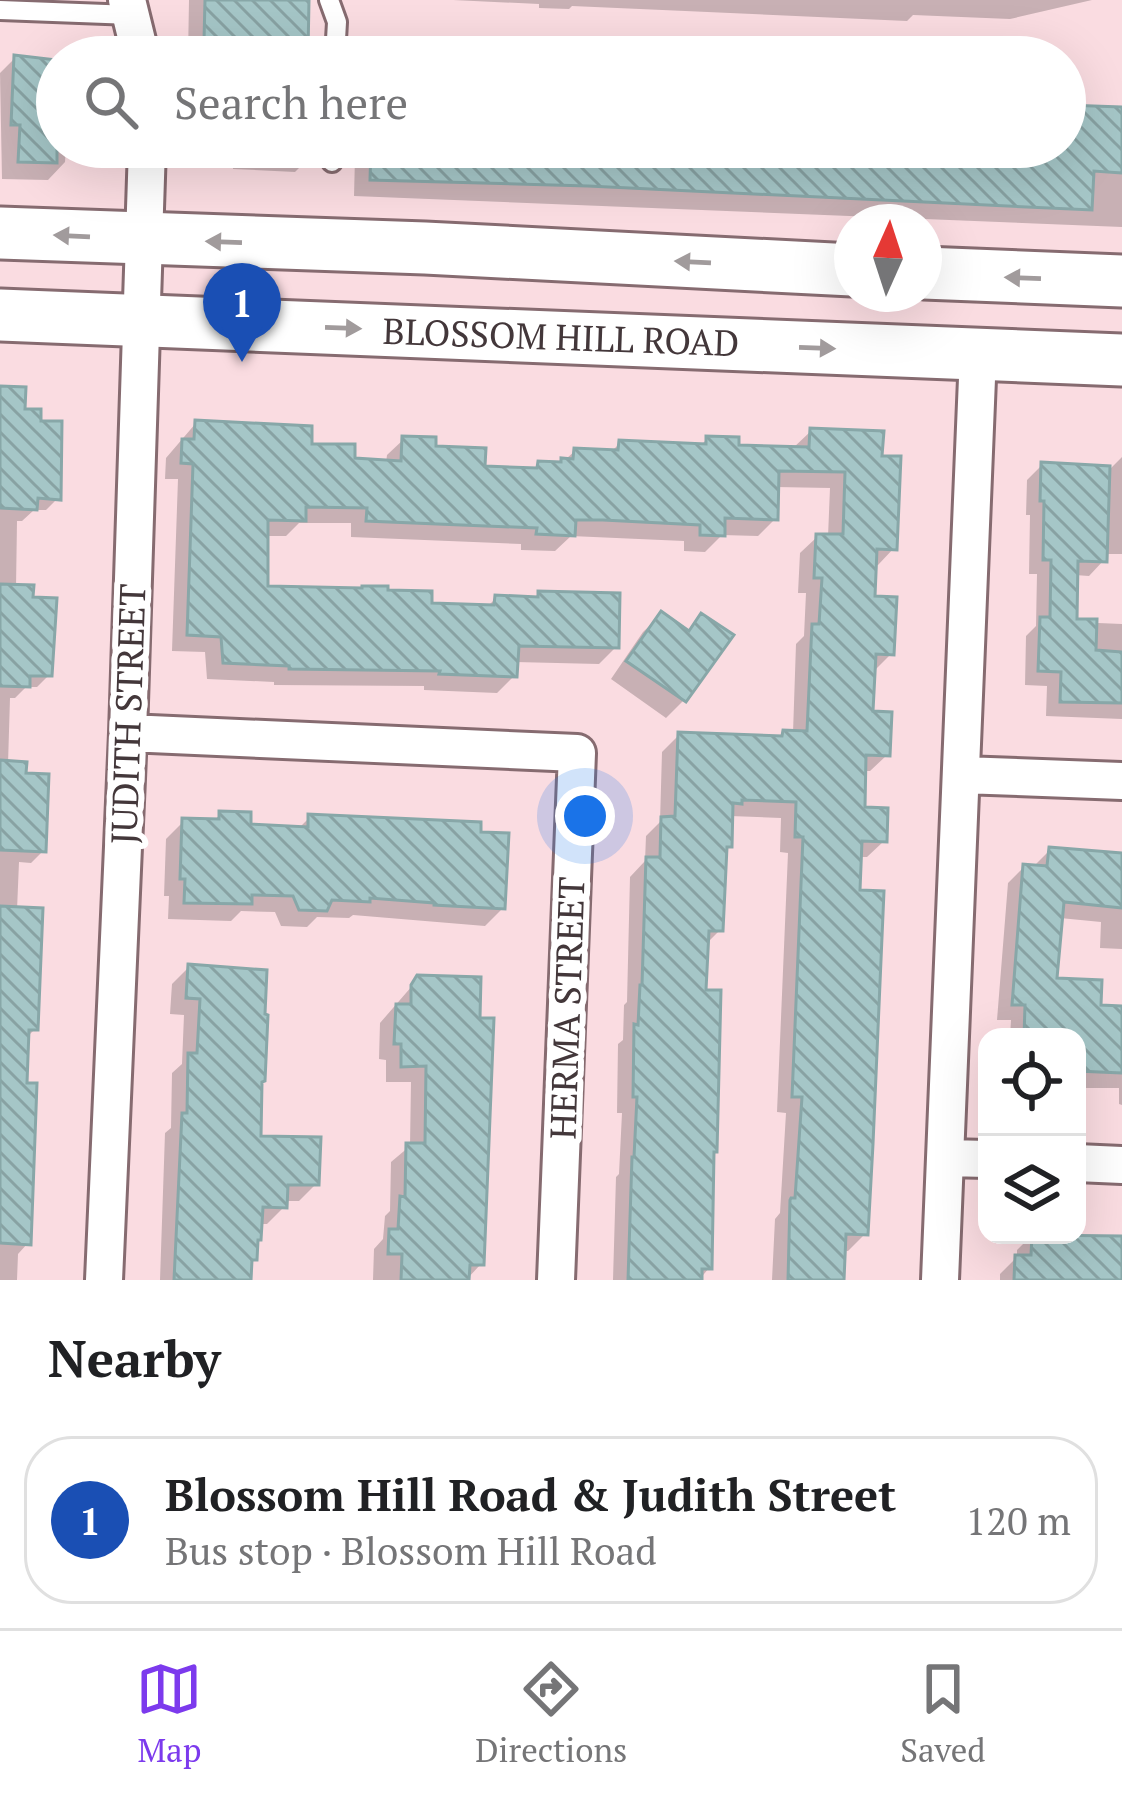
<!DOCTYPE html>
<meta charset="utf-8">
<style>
:root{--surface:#fff;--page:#f6f6f6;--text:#202124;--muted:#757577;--line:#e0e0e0;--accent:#7c3aed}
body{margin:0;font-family:"PT Serif",serif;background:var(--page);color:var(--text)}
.controls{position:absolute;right:36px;bottom:36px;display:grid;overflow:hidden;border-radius:24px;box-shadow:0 12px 48px #0002}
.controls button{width:108px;height:108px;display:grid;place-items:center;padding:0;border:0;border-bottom:3px solid var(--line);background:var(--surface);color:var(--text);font:60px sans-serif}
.compass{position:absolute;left:834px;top:204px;width:108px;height:108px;border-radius:50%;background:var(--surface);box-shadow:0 12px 48px #0002;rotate:3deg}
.you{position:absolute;left:585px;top:816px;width:42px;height:42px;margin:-30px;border:9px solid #fff;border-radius:50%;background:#1a73e8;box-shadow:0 0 0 18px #1a73e833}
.badge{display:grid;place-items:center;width:78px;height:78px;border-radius:50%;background:var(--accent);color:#fff;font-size:39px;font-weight:700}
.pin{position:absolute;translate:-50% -99px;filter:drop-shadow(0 3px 6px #0008)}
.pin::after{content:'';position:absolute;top:63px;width:42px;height:36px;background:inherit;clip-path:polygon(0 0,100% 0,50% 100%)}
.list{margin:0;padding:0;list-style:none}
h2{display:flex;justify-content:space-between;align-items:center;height:156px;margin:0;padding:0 48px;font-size:51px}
h2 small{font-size:39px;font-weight:400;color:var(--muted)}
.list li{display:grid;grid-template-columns:78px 1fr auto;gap:36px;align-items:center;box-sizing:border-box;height:168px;margin:0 24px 24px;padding:0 24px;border:3px solid var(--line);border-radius:48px}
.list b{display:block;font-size:45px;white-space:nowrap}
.list p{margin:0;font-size:39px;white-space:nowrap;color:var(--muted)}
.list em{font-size:39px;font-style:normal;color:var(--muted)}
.icon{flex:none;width:66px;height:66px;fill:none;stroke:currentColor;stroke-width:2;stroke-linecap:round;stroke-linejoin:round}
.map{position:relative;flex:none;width:1122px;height:1280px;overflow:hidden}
.search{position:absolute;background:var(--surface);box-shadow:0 12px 48px #0002;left:36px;right:36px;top:36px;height:132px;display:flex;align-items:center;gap:30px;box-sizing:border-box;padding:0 42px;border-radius:66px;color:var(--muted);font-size:45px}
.sheet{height:348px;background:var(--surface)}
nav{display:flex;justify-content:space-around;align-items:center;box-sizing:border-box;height:168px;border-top:3px solid var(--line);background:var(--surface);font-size:33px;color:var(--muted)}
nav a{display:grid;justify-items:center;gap:6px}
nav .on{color:var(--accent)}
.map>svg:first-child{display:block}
</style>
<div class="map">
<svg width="1122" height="1280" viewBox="0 0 1122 1280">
<defs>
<pattern id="building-back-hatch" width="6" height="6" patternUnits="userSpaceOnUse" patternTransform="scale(3)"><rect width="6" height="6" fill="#a5c6c7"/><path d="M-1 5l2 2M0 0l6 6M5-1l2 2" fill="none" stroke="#88a2a3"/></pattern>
</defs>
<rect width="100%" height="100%" fill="#fadce1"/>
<path fill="#0003" d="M189,0h117l-1,57h-117z
M453,0h639l-82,19 -97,-4 -6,6 -335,-15 -3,3 -30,-1v-4z
M15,58l42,4v85h9l-1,15 -17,18 -46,-1 -2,-106z
M1065,108l57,3v116l-768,-31 1,-39h-9l1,-10h718z
M196,147h117v7l-18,18 -62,-3v-7l-38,-2z
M0,389l22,23 36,86 -12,12h-12l-12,11h-5l-1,67 33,87 -12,12h-11l-11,11h-5l-2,66 35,87 -12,12 -12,-1 -2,48 18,119 -9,9 2,205 -10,11 -1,26h-17z
M196,423l113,24 43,14 34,2 1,-8 17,-16 78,30 50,2 7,-7 20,1 16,-14 35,2 10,-10 80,3 7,-7 29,9 56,1 19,-18 68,27 15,90 -16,17h-5l-1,34 19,55 -16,16 -5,44 17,41 -17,16h-7l-1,39 22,31 -17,16h-9l7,377 -17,17 -11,-1 -11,30h-54l3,-61 5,-6 6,-100 -9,-1 11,-259 -8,-1 1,-34 -51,-2 -1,30 -5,5 -4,79 -15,15 4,323 -10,12h-86l3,-103 3,-3 3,-61h-5l1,-69 5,-4 1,-35 3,-3 3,-125 15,-16 1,-25 14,-14 2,-70 17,-17 99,4 6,-6h9l3,-89 8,-8 2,-43h-8l2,-40 17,-16h11l2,-49 -54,-1 -1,32 -17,17 -36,-1 -17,17 -21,-1v-10l-113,-5 -16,15 -34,-1v-6l-170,-7v-14h-52l-13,13h-21v53l164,17 57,2 10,-10 38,2 6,-6 76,53 -17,17 -84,-2 -1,14 -17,17 -73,-3v-4l-150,-1v-3l-67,-3 -2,-27 -33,-1 6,-172h-13l1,-21z
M1122,457v97h-18v6l-15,16 -14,-1 -1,47 48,2v95l-76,-3 1,-30 -22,-1 1,-49 10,-10 1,-52h-8l1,-59h-4l1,-35 15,-15 68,4z
M661,615l25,18 16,-16 -18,83 -18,18 -55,-39 32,-47z
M221,814l27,13 49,3 13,-13 193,91 -18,18 -132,-11 -4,3 -32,-1 -10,10 -26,-1 -6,-14 -34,-1 -10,10 -63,-2 1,-23h-5l2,-57 17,-17h29z
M1050,850l72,3v96l-22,-1 1,-26 -41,-4 -6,62 44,28 24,1v96l-3,-1v-16h-42v-51h-67l1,-17h-14l11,-137 16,-16h9z
M189,967l70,116 -1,56 58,45 -17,17h-15v6l-17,17h-8l-5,35 -5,5 -1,16h-88l5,-147 6,-5 1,-55 10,-9 2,-49 -14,-1 2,-30z
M419,978l62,286 -15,16h-93l1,-31 9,-10 2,-23 5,-5 1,-49 19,-16 1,-64h-25v-22l-7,-1 1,-36z
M1032,1235l87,4 3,41h-122v-6l17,-17v-7z"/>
<path fill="url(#building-back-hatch)" stroke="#88a7a8" stroke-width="3" d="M205,0h104l-1,52 -66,-1v-10h-38z
M14,55l43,5v103l-39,-1 2,-37h-9z
M1065,105l57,2v66l-28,-2 -2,39 -504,-24 -218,-6 1,-33h694z
M0,386l26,1 -1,22h16v12h21l-1,79 -23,-2 -1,12 -37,-2z
M195,420l117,6v18h43v14l46,3 1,-25 34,1v9l50,2 -1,18 52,2 1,-7 23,1v-4l12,1 1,-11 44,2 1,-10 87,4v-8l33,1v8l70,2 1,-19 74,3 -2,25h19l-4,94 -20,-1 -2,47 22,1 -3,58 -18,-1 -3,57 19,1 -2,44 -24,-1 -1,52 23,1 -1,34 -25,-1 -2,49 24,1 -11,253 -5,91 -22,-1 -2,46h-56l2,-80 1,-2h4l7,-101h-10l11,-260h-8l1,-35 -54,-2v4l-9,-1 -1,44h-5l-4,84h-14l-3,59h15l-4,162h-3l-2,117h-10v11h-74l4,-123h2l3,-60h-4l1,-73 4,1 2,-40h2l4,-128h14l1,-40 14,-1 3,-84 104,4 1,-6 24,1 5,-107h7l3,-46h-8l2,-44h27l2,-62 -66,-1 -1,49 -53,-2v18l-25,-1v-10l-97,-5h-27l-1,16 -39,-2 1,-6 -171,-7 1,-13 -61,-1v14l-38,-1v66l94,2v-2h26v4l44,1v12l62,2 1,-10 43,2v-6l82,2 -1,55 -100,-2 -2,31 -78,-3 1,-3 -151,-2v-3l-66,-3 -2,-26 -34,-2 6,-171 -12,-1 1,-24h12z
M1041,462l69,4 -3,96 -29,-1 -1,58h20l-1,31 26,2v51l-62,-1 1,-30 -23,-1 2,-54h10l1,-57h-8l1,-59h-4z
M0,584l34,1 -1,12 24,1 -5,78h-22v11l-30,-1z
M661,611l28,20 12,-18 33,22 -48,67 -60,-41z
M0,760l27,2 -1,11 23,1 -3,78 -46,-2z
M219,811l32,1v12l57,3v-13l173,8v10l28,1 -4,76 -71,-4v-2l-64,-5v4l-38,-2 -5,11 -28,-1 -6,-14 -41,-1v9l-68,-1 1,-24h-5l2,-61 37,1z
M1049,847l73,6v55l-58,-6 -7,76 45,2 -1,25 21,1v67l-45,-2v-34h-53l1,-32h-13l11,-141 24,2z
M0,906l43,2 -5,122h-9l-2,53h10l-6,162 -31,-2z
M188,964l79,6 -2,44 3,1 -3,66 -3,1 -1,54 60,1 -2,48h-31l-1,23 -24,-1 -2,33h-3l-1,20h-5l-1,20h-77l8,-167h5l1,-60h9l3,-54 -14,-1z
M417,975l64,2 -1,41h14l-10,247h-14l-1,15h-68l1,-26h-14l1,-25h9l2,-33 5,1 1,-54h19l1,-77 -25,1v-23h-7l2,-40h15v-19z
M1032,1235l90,1v44h-108l1,-25h16z"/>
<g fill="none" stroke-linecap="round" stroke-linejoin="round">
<defs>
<path id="service" d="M329,0l8,22 -2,35
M0,10l132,5
M332,162v-15"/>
<path id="minor" d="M127,0l14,57
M128,733l449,20 -21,527
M962,775l160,6
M947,1158l40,1
M1077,1163l45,2
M104,1280l24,-547 19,-586
M940,1280l38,-926"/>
<path id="secondary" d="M0,233l425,15 427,22
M924,273l198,8
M0,315l1122,45"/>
</defs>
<use href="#service" stroke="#866b70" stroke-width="24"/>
<use href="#minor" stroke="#866b70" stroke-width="42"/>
<use href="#secondary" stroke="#866b70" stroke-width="57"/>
<use href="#service" stroke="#fff" stroke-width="18"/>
<use href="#minor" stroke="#fff" stroke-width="36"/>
<use href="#secondary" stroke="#fff" stroke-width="51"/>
</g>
<defs><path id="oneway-solid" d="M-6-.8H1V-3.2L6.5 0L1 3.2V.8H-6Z" transform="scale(3)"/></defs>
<g fill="#a19b9c">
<use href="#oneway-solid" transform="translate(72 236) rotate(-177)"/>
<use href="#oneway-solid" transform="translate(224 242) rotate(-178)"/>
<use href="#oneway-solid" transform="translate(693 262) rotate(-177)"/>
<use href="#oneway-solid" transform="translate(1023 278) rotate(-178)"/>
<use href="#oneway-solid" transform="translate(343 328) rotate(2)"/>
<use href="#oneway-solid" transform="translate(817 348) rotate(2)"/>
</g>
<g text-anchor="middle" stroke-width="12" stroke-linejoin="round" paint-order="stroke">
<g font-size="36" fill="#43373a" stroke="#fff">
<text transform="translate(561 337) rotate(2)" y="13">BLOSSOM HILL ROAD</text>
<text transform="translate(128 714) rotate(-88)" y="13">JUDITH STREET</text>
<text transform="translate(567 1008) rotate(-88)" y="13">HERMA STREET</text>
</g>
</g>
</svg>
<div class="controls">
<button><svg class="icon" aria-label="locate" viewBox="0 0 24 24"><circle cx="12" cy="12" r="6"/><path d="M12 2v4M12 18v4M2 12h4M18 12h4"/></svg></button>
<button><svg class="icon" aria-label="layers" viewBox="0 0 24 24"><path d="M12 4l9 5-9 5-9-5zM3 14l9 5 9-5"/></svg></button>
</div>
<svg class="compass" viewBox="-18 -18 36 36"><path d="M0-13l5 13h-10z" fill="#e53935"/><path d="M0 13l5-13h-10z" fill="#757577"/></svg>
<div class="you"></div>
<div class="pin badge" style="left:242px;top:362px;background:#1a4fb4">1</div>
<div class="search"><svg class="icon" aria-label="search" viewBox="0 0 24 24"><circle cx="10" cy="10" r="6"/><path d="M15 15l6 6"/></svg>Search here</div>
</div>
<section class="sheet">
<h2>Nearby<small></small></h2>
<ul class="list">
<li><span class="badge" style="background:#1a4fb4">1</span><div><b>Blossom Hill Road &amp; Judith Street</b><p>Bus stop · Blossom Hill Road</p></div><em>120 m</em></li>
</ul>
</section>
<nav>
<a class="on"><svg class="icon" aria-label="map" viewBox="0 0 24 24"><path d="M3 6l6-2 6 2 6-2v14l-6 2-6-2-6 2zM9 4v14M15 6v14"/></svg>Map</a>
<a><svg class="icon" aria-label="directions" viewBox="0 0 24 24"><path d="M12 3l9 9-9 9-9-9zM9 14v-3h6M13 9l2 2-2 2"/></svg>Directions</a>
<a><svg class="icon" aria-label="saved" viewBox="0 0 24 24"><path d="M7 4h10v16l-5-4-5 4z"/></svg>Saved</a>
</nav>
